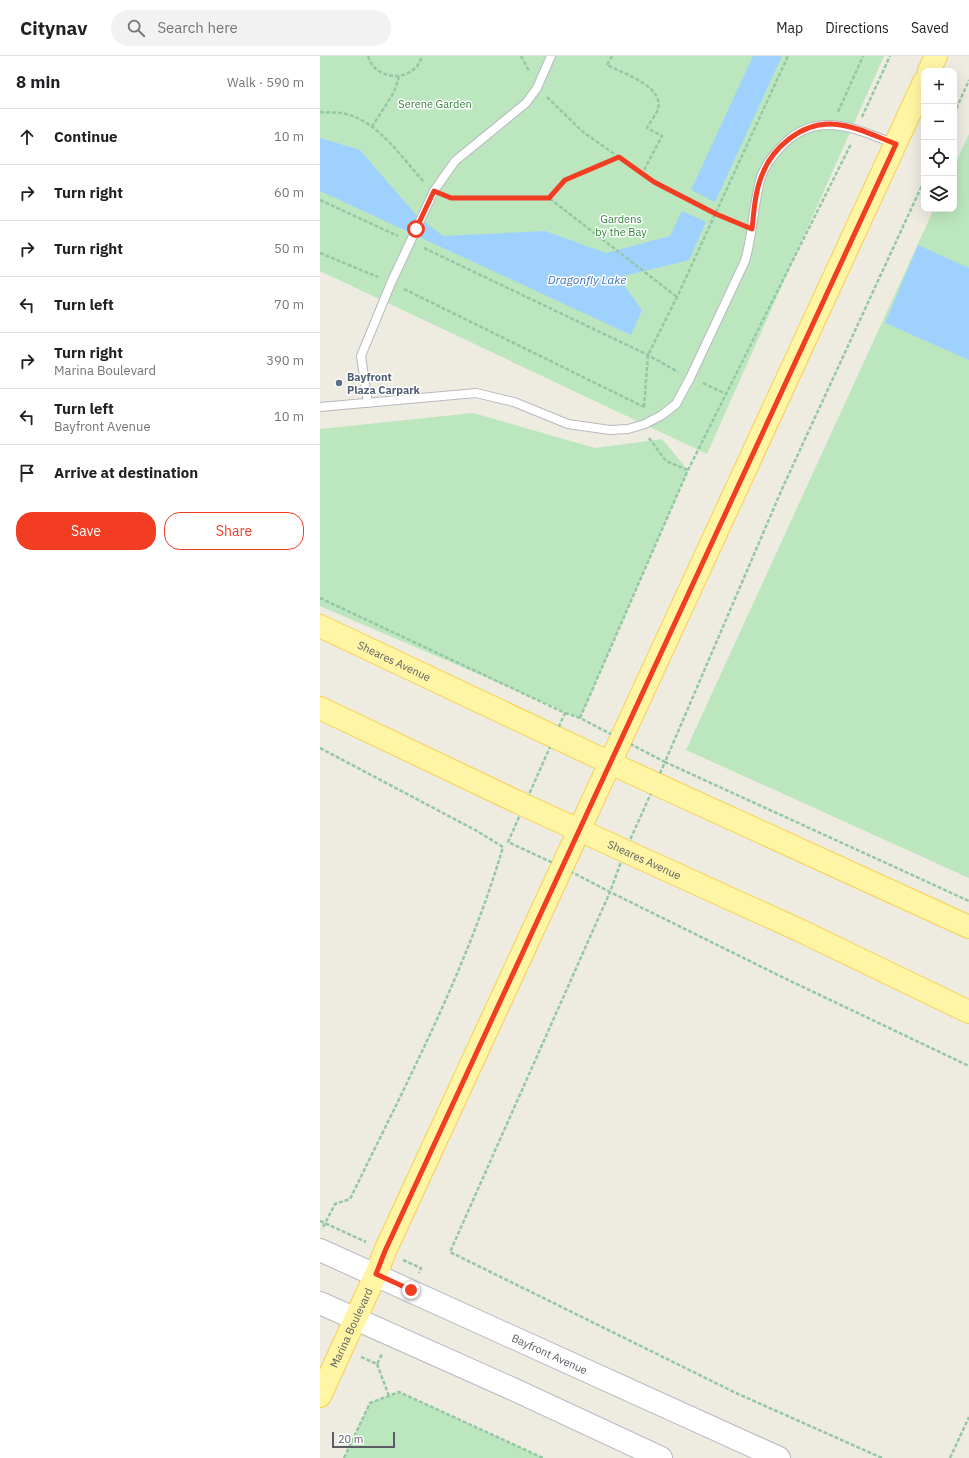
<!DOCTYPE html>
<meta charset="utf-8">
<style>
:root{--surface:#fff;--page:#f2f2f2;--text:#202124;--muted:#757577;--line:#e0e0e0;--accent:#f23d23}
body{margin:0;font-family:"IBM Plex Sans",sans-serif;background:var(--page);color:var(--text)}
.controls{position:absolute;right:12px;top:12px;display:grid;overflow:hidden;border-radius:8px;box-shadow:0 4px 16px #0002}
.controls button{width:36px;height:36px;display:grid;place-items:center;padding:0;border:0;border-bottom:1px solid var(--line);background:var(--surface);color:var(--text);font:20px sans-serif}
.scale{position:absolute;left:12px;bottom:10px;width:63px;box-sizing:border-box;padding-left:4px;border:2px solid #5a5d63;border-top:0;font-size:11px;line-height:14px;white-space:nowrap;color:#5a5d63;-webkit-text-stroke:3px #fff;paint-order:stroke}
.stop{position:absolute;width:12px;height:12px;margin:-9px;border:3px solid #f23d23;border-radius:50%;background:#fff}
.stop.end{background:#f23d23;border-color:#fff;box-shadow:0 1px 4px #0008}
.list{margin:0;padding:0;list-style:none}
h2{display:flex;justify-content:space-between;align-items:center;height:52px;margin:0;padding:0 16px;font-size:17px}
h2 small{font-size:13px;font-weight:400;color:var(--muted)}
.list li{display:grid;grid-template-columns:26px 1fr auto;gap:12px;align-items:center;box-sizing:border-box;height:56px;padding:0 16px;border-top:1px solid var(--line)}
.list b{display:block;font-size:15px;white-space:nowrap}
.list p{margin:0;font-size:13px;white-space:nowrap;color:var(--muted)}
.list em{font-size:13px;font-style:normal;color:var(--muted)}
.actions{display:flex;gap:8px;padding:12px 16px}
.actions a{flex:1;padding:9px 0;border:1px solid var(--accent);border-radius:16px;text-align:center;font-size:14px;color:var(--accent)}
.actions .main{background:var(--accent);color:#fff}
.icon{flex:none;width:22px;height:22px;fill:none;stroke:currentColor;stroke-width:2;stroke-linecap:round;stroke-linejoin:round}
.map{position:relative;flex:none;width:649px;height:1402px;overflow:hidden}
header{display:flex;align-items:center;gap:24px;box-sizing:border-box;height:56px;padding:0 20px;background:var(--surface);border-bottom:1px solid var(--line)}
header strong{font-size:19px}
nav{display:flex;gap:22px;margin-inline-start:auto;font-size:14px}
.search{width:280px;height:36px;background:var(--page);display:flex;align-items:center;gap:10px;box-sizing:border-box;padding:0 14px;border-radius:22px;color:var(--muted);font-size:15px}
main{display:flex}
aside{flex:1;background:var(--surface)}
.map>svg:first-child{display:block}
</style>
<header>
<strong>Citynav</strong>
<div class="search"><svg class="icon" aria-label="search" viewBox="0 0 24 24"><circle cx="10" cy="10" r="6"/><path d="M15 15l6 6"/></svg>Search here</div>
<nav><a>Map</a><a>Directions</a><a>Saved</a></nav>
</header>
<main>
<aside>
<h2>8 min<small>Walk · 590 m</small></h2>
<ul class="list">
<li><svg class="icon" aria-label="ahead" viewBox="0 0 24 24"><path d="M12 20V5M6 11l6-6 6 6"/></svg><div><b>Continue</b></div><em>10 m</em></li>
<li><svg class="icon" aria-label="right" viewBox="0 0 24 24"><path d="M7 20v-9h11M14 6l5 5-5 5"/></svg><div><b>Turn right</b></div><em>60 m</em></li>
<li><svg class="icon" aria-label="right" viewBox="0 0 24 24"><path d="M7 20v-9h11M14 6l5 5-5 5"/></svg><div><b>Turn right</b></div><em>50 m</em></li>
<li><svg class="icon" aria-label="left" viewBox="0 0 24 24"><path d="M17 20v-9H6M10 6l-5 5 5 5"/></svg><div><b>Turn left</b></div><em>70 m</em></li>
<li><svg class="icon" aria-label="right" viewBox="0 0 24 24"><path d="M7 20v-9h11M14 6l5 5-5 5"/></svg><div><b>Turn right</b><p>Marina Boulevard</p></div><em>390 m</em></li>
<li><svg class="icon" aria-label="left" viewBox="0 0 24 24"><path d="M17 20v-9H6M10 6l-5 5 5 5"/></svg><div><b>Turn left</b><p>Bayfront Avenue</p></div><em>10 m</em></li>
<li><svg class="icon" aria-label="arrive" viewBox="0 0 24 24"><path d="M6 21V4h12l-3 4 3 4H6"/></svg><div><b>Arrive at destination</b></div></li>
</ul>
<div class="actions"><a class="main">Save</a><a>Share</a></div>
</aside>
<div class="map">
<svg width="649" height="1402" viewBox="0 0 649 1402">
<rect width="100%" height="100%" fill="#eeebe1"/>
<path fill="#bce7be" d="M0,0h564l-177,398 -387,-183z
M649,78v744l-283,-128 248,-541h20v-43z
M153,357l122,35 67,-9 26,31 -108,248 -260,-112v-177z
M79,1336l144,66h-199l26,-55z"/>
<path fill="#9fd1ff" d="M433,0h29l-67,146 -24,-12z
M0,82l40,12 57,66 26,20 102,-5 61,22 64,-17 12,-25 24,11 -17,38 -65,16 -3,5 21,29 -11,25 -311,-144z
M598,189l51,23v92l-84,-37z"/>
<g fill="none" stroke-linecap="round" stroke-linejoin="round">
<defs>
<path id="lane" d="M48,347l-7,-47 30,-73 43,-92 21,-30 71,-58 11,-15 14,-32
M0,351l156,-14 38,9 54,22 42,6 18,-1 17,-5 17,-9 14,-11 14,-26 55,-117c8,-27 8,-56 16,-84 4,-12 12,-22 21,-31 34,-36 73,-18 113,-2"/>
<g id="secondary">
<path id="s1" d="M0,1194l459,208"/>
<path d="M0,1247l195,87 146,68"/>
</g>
<g id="primary">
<path d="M609,15l7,-15"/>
<path id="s2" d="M0,570l290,137 359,164"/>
<path id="s3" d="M0,652l204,97 275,125 170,82"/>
<path id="s4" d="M0,1340l56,-122 9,-23 539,-1169"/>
</g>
</defs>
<use href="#lane" stroke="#b7b9bf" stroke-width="10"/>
<use href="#secondary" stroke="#b7bac1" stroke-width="24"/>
<use href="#primary" stroke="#f8d14f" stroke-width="24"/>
<path stroke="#94c8a5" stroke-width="2.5" stroke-dasharray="4 2" stroke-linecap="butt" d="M48,0c7,26 47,27 54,0
M201,0l8,15
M292,0l-5,9c17,9 57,21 51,44 -2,6 -8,13 -11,19l15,8 -20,38
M227,41l36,35 71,50 62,32 23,10
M0,56c7,1 15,0 22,1 36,7 59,44 82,69
M518,56l25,-56
M634,58l15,-34
M542,61l28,-61
M52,71l22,-35 5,-15
M604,125l-142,308 -117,273 304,139
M128,141l101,1 128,99
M229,142l16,-18 54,-23
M0,144l78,36
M104,192l224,107 30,17
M0,197l58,24
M84,233l240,118
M383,327l23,11
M324,351l4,-52 29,-58 111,-241
M329,382l17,23 22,9
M0,542l245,115
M245,657l15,5 85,44 -40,89 -15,41 -48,-25 -54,-25z
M260,662l108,-248 163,-326
M0,692l157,83 26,16c-35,120 -98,239 -153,352l-15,5 -13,25
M0,1165l46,21
M83,1204l18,8 -2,5
M41,1301l16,7 5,-10
M57,1308l12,32
M24,1402l26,-55 29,-11 144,66
M562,1402l-146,-65 -286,-141 160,-360 172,85 187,89
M630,1402l19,-41"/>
<use href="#lane" stroke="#fff" stroke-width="8"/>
<use href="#secondary" stroke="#fff" stroke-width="22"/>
<use href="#primary" stroke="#fff5a4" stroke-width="22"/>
</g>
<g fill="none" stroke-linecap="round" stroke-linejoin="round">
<path stroke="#f23d23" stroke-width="5" d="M91,1234l-35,-16 9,-23 511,-1107c-21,-8 -42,-19 -65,-20 -30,-1 -59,24 -69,51 -7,17 -8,36 -10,54l-36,-15 -62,-32 -35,-25 -54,23 -16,18h-98l-17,-7 -18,38"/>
</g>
<circle fill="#5c6f8a" stroke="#fff" stroke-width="1.5" cx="19" cy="327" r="4"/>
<g text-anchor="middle" stroke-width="3" stroke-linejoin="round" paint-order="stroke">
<g font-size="11" fill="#2f8438" stroke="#fff">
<text x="115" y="52">Serene Garden</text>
<text x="301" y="167">Gardens<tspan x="301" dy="13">by the Bay</tspan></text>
</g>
<g font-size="11" font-weight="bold" fill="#4e5e75" stroke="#fff" text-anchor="start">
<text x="27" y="325">Bayfront<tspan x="27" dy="13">Plaza Carpark</tspan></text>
</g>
<g font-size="11" fill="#5a5d63" stroke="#fff">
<text dy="4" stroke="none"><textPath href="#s2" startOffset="82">Sheares Avenue</textPath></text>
<text dy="4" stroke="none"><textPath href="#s3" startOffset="358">Sheares Avenue</textPath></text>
<text dy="4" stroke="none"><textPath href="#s4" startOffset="75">Marina Boulevard</textPath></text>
<text dy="4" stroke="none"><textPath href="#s1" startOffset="252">Bayfront Avenue</textPath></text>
</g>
<g font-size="12" font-style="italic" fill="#3a75bf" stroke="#fff">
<text x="267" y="228">Dragonfly Lake</text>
</g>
</g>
</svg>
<div class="controls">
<button>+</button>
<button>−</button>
<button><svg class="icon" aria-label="locate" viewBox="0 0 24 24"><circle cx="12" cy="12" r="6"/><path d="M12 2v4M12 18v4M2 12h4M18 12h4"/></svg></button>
<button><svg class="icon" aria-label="layers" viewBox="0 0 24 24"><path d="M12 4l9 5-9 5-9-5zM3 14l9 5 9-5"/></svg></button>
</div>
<div class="scale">20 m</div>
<div class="stop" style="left:96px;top:173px"></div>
<div class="stop end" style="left:91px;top:1234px"></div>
</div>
</main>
